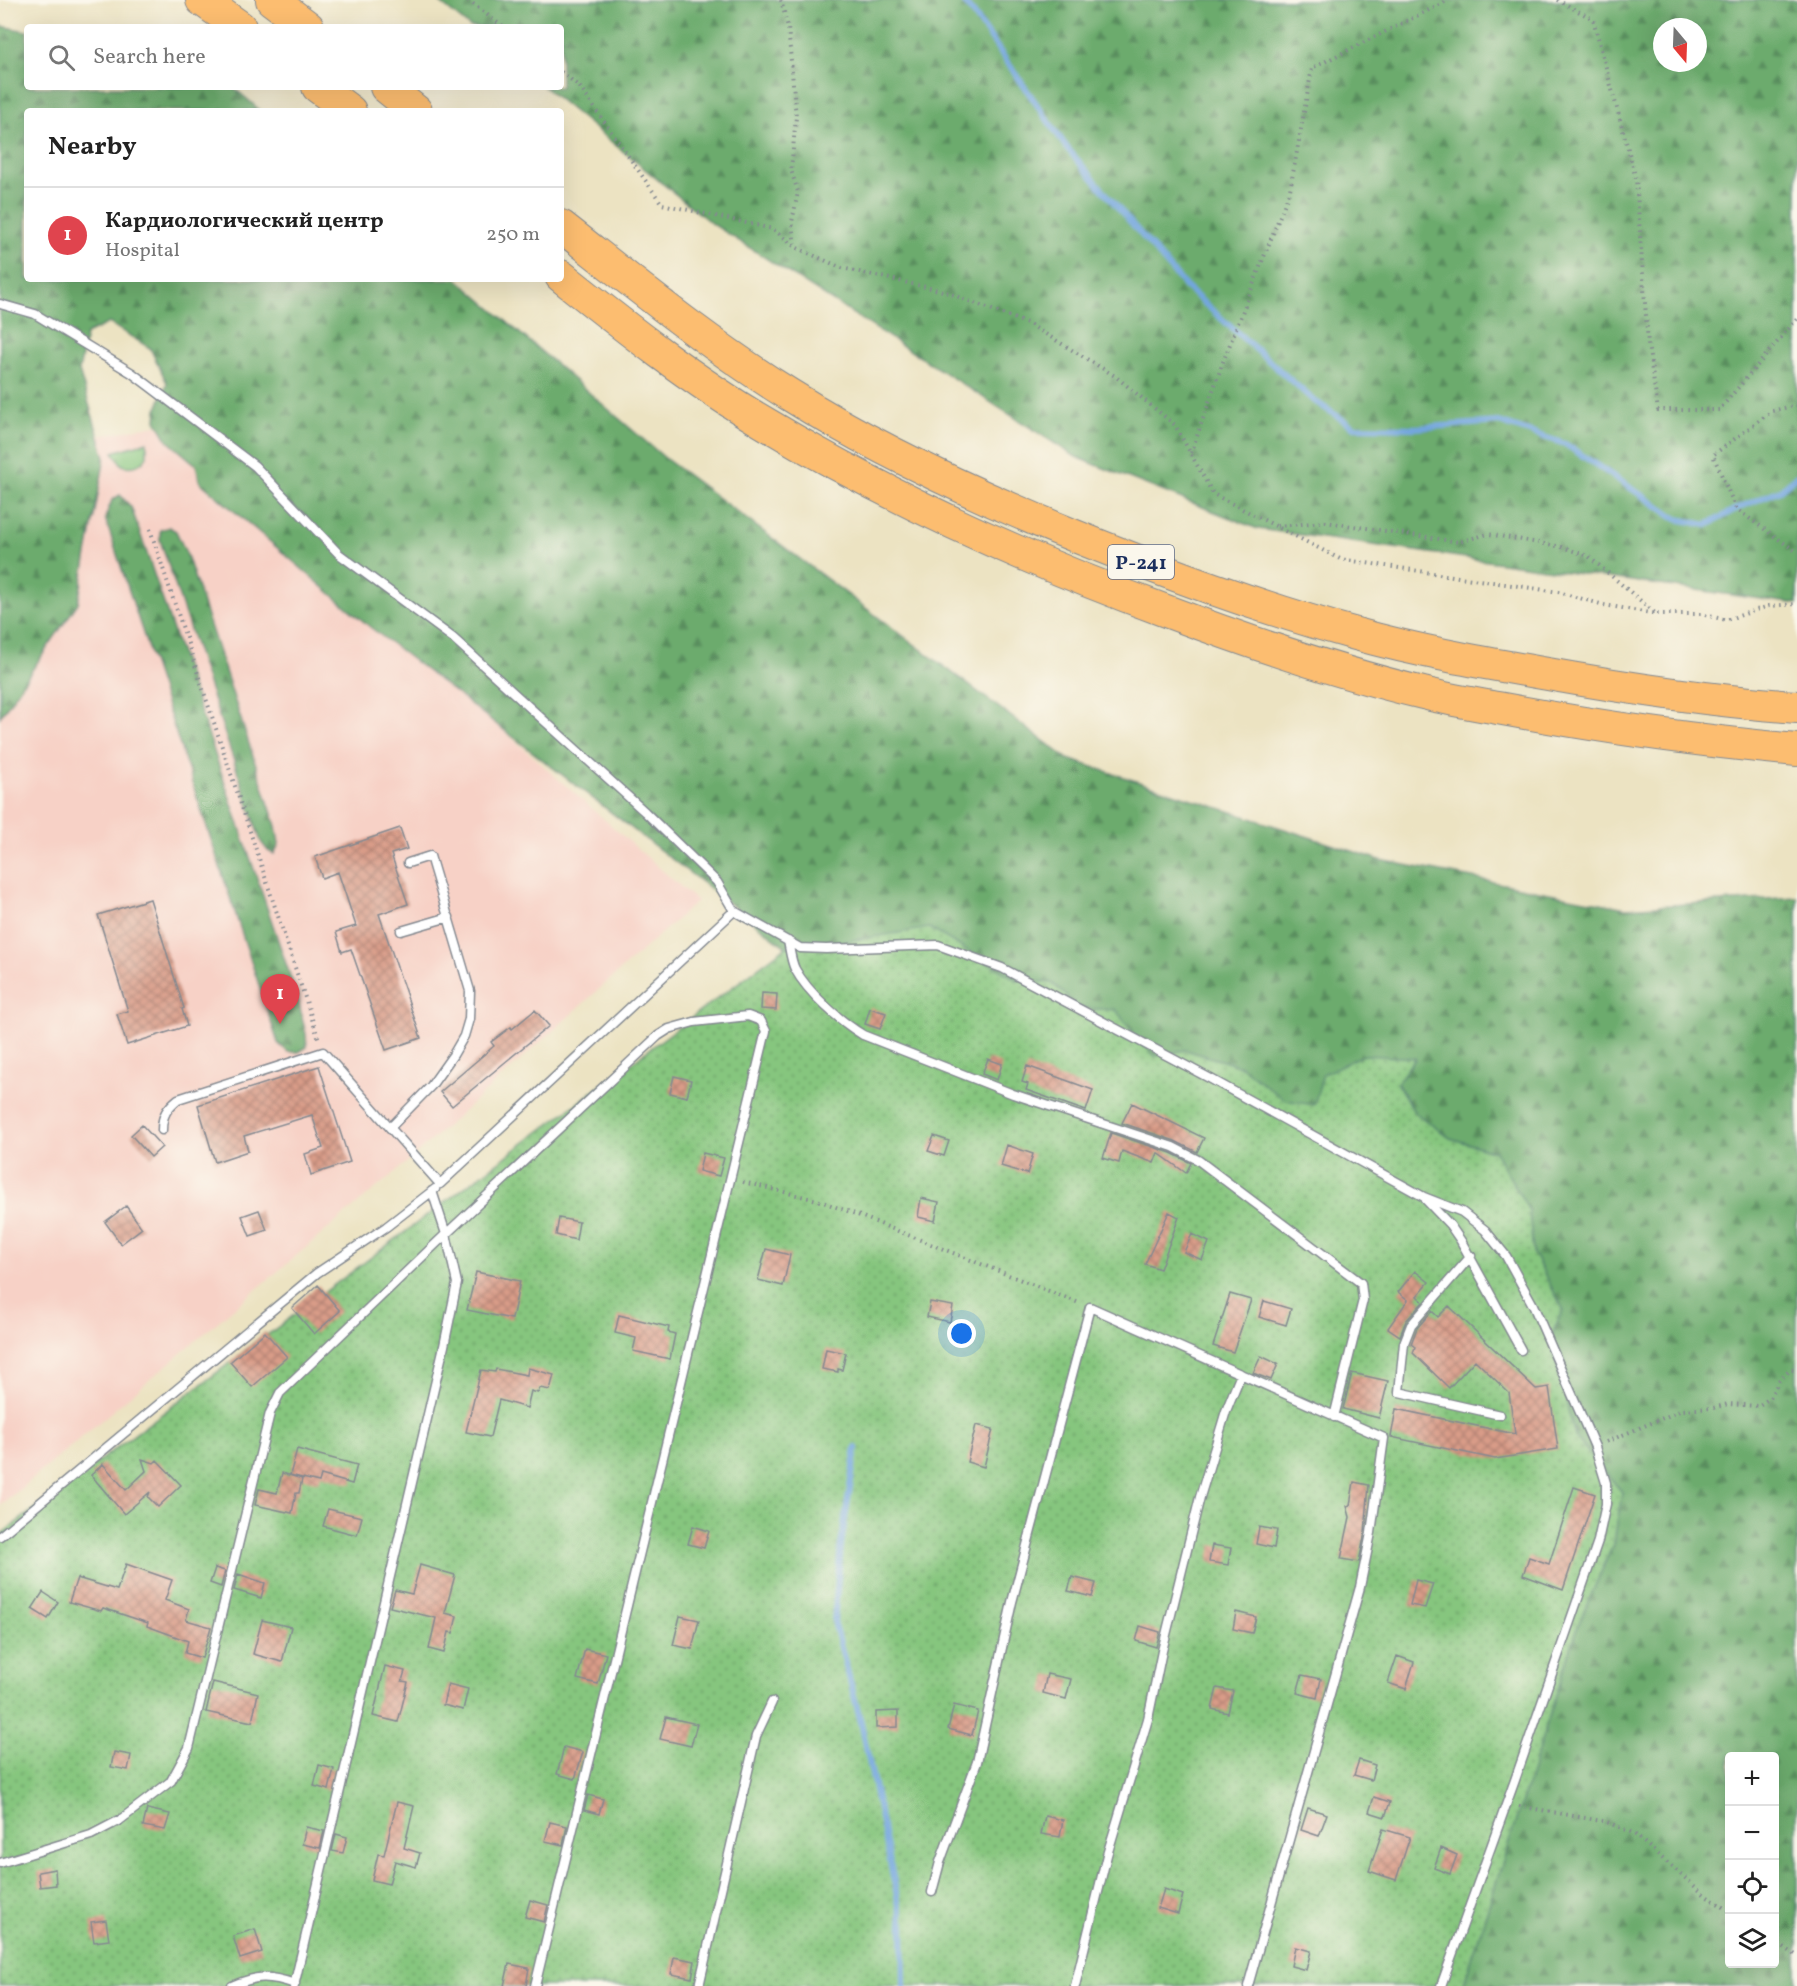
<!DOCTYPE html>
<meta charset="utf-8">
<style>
:root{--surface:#fff;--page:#f2f2f2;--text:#222;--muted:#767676;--line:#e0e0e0;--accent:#1f6fb2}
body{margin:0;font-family:Vollkorn,serif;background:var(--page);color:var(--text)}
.controls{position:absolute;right:18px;bottom:18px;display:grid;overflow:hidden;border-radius:6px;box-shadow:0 6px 24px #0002}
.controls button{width:54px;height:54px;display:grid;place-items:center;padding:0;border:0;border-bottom:2px solid var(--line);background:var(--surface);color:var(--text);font:30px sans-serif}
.compass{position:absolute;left:1653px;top:18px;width:54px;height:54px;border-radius:50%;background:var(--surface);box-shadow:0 6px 24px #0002;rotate:161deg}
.you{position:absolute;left:962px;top:1334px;width:21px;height:21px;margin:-15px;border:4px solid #fff;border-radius:50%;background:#1a73e8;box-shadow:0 0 0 9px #1a73e833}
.badge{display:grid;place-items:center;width:39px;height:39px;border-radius:50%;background:var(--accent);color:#fff;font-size:20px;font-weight:700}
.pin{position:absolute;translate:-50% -50px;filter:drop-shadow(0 2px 3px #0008)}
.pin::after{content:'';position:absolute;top:32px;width:21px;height:18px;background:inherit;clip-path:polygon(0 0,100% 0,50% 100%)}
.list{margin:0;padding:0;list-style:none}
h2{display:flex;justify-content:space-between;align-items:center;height:78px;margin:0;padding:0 24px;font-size:26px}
h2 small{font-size:20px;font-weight:400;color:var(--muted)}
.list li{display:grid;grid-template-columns:39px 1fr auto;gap:18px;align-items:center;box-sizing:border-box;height:96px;padding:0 24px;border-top:2px solid var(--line)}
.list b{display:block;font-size:22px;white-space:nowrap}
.list p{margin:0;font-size:20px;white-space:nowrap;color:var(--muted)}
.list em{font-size:20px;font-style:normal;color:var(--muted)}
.icon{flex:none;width:33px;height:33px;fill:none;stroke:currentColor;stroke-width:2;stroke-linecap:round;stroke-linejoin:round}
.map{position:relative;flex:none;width:1797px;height:1986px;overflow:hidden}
.search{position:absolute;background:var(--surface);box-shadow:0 6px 24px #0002;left:24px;top:24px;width:540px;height:66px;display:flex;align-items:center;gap:15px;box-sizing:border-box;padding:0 21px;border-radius:6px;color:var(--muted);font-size:22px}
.panel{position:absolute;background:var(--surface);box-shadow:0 6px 24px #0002;left:24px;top:108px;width:540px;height:174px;border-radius:6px}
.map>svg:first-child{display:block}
</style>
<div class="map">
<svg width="1797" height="1986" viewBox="0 0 1797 1986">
<defs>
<pattern id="grass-tufts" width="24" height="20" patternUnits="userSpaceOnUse" patternTransform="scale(1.5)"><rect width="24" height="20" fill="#86c67e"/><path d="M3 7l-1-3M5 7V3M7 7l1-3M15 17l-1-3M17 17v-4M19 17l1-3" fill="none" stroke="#6da16a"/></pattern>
<pattern id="forest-firs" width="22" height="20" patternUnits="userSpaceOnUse" patternTransform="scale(1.5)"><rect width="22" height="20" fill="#6cab6d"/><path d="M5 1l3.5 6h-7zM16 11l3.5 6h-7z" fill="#588c5d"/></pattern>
<pattern id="garden-dots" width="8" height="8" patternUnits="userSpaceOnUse" patternTransform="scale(1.5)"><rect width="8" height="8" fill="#86c67e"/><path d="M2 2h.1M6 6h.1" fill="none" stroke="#6da16a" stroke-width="1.8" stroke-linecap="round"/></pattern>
<pattern id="building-cross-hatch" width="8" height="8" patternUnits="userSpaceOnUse" patternTransform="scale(1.5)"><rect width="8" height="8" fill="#d99c88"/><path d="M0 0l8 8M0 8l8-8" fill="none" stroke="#af8072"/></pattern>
</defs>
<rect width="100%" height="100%" fill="#fbf7ec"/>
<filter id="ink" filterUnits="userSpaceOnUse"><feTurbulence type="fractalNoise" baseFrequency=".0167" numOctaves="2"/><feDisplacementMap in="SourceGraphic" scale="12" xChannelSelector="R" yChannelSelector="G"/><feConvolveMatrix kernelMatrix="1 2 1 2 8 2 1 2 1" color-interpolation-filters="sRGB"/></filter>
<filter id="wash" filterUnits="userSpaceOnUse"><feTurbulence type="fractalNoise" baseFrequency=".008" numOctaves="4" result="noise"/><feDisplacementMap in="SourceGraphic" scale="24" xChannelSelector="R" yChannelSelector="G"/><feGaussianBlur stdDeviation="1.35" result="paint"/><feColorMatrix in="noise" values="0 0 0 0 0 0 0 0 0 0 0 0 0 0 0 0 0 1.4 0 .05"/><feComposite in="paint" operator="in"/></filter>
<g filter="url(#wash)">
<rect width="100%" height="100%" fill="#ece3c2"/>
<path fill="#f7d1c6" d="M156,425l541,476 -291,262 -406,343v-911l99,-159z"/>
<path fill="url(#grass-tufts)" stroke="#507a6e" stroke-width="1.5" d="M147,442v14c-5,9 -14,13 -25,9l-9,-13z"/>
<path fill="url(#forest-firs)" stroke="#446d66" stroke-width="1.5" fill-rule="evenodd" d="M437,0h1360v604l-539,-75 -182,-72 -365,-234 -167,-136h17v-60h-91zM1662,27h36v36h-36z
M0,26l27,5v56h206l28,24h-234v168h430l209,180 402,300 312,101 246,48 171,-11v1089h-334l116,-363 35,-81 8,-50 -47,-55 -25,-98 13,-30 -30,-56 -4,-42 -34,-59 -45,-14 -36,-26 -17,-29 18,-24 -101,47 -30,-6 -44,-34 -55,-16 -30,6 -19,-19 -56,-29 -63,-28 -175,-38 -56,5 -416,-320 -170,-145 -4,-17 -28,-24 -12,-21 1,-11 10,-26 -17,-35 -41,-25 -23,11 -7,37 26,86 -27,146 -78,114zM1730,1756h44v208h-44z
M120,495l11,12 6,17 161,475 8,35 1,13 -8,5h-11l-10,-9 -173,-525 7,-18z
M169,527l7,4 11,24 89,271 3,18 -5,10 -6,-3 -7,-9 -101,-302v-10z"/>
<path fill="url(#garden-dots)" stroke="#507a6e" stroke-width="1.5" d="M929,928l88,52 35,3 28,25 36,2 20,27 19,19 30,-6 55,16 45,34 29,5 9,-31 40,-19 52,3 -18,25 17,29 36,26 45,14 34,59 4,42 30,56 -13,30 25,98 47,55 -8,50 -35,81 -116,363h-1463v-451l786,-588 56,-5z"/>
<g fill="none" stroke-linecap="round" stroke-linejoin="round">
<path stroke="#72a6de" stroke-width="6" d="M962,0l12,14 93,134 119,139 127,113 41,27 61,1 84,-6 66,22 112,75 30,6 29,-16 44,-19 17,-14
M856,1448l-15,97 -7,76 27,101 42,203 1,61"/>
</g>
<g id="blocks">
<path fill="url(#building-cross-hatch)" d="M400,828l7,21 -16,5 17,50 -29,10 42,124 -35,12 -35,-101 -9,3 -6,-20 20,-6 -18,-54 -16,6 -7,-21z
M150,899l34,109 -2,1 5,17 -60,19 -10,-31 11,-3 -30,-96z
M762,993l15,1 -1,16 -15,-1z
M870,1008l16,5 -6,16 -15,-5z
M535,1010l14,16 -97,80 -12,-14 54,-46 -3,-4 20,-15 1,2z
M988,1059l14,5 -5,16 -15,-6z
M319,1066l31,96 -39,13 -6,-21 18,-6 -11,-33 -68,21 4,15 -33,11 -17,-57z
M1027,1066l66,24 -7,21 -60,-21 2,-6 -6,-2z
M674,1076l17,4 -4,17 -17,-4z
M1132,1103l72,35 -7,14 -22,-11 -53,-18z
M142,1125l20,22 -11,10 -20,-22z
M1111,1133l60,20 20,10 -5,10 -28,-20 -4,10 -32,-12 -3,12 -16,-5z
M934,1136l15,5 -5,15 -16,-5z
M1007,1145l26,9 -6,20 -26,-8z
M703,1153l21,5 -5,18 -20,-5z
M921,1198l18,4 -4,19 -17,-4z
M126,1206l16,22 -21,16 -16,-22z
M259,1210l8,20 -17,6 -8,-20z
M1169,1212l10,5 -19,52 -15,-5z
M559,1218l20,4 -3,18 -20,-5z
M1192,1234l17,8 -7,18 -18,-8z
M766,1249l24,6 -7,31 -25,-6z
M1415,1271l14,11 -12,14 6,6 -17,19 -6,15 -12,-8 20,-28 -10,-8z
M476,1272l44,9 -8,38 -45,-9z
M318,1285l22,26 -26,23 -22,-26z
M1230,1294l21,6 -18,52 -20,-6z
M1264,1301l27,8 -5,16 -27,-8z
M930,1302l23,4 -3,16 -23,-5z
M1449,1306l87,83 13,-2 9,62 -63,10 -104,-22 5,-28 119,25 -6,-41 -34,-33 -26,28 -36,-35 2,-6 -4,-3 6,-16 15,-17 6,6z
M619,1315l50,12 -1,5 7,2 -5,25 -37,-8 3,-13 -21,-5z
M265,1332l22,25 -35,30 -22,-25z
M826,1349l20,4 -4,17 -4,-1v3l-16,-3z
M1261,1356l17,8 -7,16 -18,-7z
M528,1368l26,7 -4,15 -10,-2 -2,5 -7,-2 -4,17 -28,-8 -9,37 -24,-5 15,-62 14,2 1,-3 31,6z
M1352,1373l36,8 -9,37 -36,-9z
M976,1425l17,4 -9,38 -17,-5z
M297,1449l60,16 -5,19 -31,-9 -2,7 -29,-7z
M142,1459l12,4 3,-3 24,25 -23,22 -10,-10 2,-5 -26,22 -33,-39 12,-11 23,26 20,-19z
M282,1473l20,6 -3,14h-3l-4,20 -37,-8 4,-16 18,4z
M1354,1482l15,3 -4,47 -6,30 -18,-3 9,-42 -3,-11 3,-1z
M1574,1487l21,7 -32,96 -40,-15 6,-18 20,7z
M328,1509l34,8 -5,18 -34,-9z
M693,1526l16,5 -5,17 -16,-4z
M1259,1527l18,3 -3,18 -18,-4z
M1212,1545l19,3 -3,17 -19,-3z
M126,1564l46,16 -7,20 24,9 -3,11 25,7 -9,31 -17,-5 3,-12 -41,-15 1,-3 -45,-15 -2,3 -32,-9 8,-24 40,12z
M420,1565l35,10 -10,38 12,3 -4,17 -4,-1 -5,21 -15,-4 7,-31 -46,-11 5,-17 17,4z
M215,1568l10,3 -4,16 -11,-4z
M238,1574l27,9 -4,15 -27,-8z
M1072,1577l24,6 -4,14 -24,-6z
M1416,1580l17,4 -8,24 -15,-3z
M43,1592l15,10 -10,17 -16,-10z
M1236,1612l20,5 -4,16 -19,-4z
M680,1616l19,4 -7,29 -19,-4z
M262,1620l29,7 -9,35 -29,-8z
M1140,1626l20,6 -4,15 -20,-6z
M585,1649l21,5 -8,30 -21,-5z
M1397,1656l17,6 -8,27 -18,-6z
M385,1666l20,5 -3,10 6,1 -10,40 -25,-6z
M1047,1674l24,5 -5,20 -23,-6z
M1302,1675l19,4 -4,19 -20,-5z
M213,1682l45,11 -6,29 -46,-10z
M448,1684l20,5 -5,21 -20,-5z
M1217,1688l16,3 -5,22 -16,-4z
M954,1705l24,6 -6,24 -24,-6z
M898,1711v16l-22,1v-16z
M666,1717l31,7 -6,22 -31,-7z
M564,1747l19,5 -8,27 -18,-5z
M114,1752l17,3 -3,15 -17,-3z
M1359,1760l16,5 -4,15 -17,-5z
M319,1765l15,4 -5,21 -15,-4z
M588,1795l15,4 -4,15 -15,-4z
M1374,1797l16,5 -5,15 -16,-5z
M397,1802l17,4 -10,42 16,5 -4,14 -21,-6 -6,23 -17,-4 6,-26 6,1z
M1308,1808l19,6 -8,22 -18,-6z
M147,1809l23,5 -5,16 -22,-4z
M1045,1816l18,4 -3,17 -19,-3z
M550,1822l17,4 -4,19 -18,-4z
M306,1827l18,4 -4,17 -18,-4z
M1383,1829l27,8 -14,43 -27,-9z
M336,1834l11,3 -4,16 -11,-2z
M1441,1848l16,7 -7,19 -16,-6z
M55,1869l1,16 -16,2 -2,-15z
M1164,1889l19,6 -5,19 -20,-6z
M530,1900l18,5 -4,17 -19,-5z
M106,1920l3,20 -15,2 -3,-20z
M255,1929l7,23 -22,7 -7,-23z
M1295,1947l16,4 -5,19 -15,-4z
M674,1957l21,4 -3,17 -21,-4z
M509,1964l20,4 -3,18h-22z"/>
</g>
</g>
<g filter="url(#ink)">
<use href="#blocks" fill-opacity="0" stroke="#848990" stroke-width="1.5"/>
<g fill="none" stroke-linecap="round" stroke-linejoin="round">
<defs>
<path id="lane" d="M0,304l35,10 97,59 123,93 84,88 114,84 192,174 72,70 17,29 66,37 26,1 112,-4 64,23 209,111 213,118 38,15 23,18 21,26 27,49 62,142 11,36v21l-8,37 -83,239 -74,206
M401,931l48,-14
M788,941c2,9 3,20 7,28 13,24 45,52 68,66l150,59 160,53 25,13 163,123 2,17 -29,117
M390,1128l41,-42 22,-31 11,-19 5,-17 1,-28 -40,-135 -22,7
M162,1130c0,-15 5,-22 16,-31l145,-47 117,132 294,-273
M1426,1200l24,25 11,16 60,109
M1471,1256l-60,69 -7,18 -5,49 101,23
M0,1536l317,-263 69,-46 49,-38
M0,1863l91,-28 29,-15 51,-39 18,-33 81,-335 10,-20 166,-159 212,-198 11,-7 25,-7 54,-6 13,5 5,10 -231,955
M932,1892l8,-30 37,-100 35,-160 78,-295 294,131 -13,95 -11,54 -112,399
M232,1986c25,-11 37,-11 63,-2
M294,1986l150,-640 13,-63 -11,-49 -14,-43
M699,1986l57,-250 16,-34
M1075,1986l32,-131 41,-136 14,-68 38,-154 26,-86 15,-37"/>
<path id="highway" d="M202,0l38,27
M272,0l36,27
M318,87l32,24
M386,87l30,24
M561,226c74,58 148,119 229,169 89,56 187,101 285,141 92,37 185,72 281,98 61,17 123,28 186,39 84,15 169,28 255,34
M561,276c65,52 131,104 202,146 128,77 264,138 403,189 85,32 170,61 257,82 27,7 54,11 80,16 97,18 195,32 294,41"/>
</defs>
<use href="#lane" stroke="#848990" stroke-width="11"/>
<use href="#highway" stroke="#848990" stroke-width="34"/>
<path stroke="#848990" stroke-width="4" stroke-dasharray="1.5 4.5" stroke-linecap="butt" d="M468,0l35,27
M781,0l7,27 8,90 -5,53 7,22 -6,30 3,25
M1557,0l36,19 43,160 12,165 10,66h61l78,-91
M561,72l18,14 83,118 111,25 22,18 47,21 101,23 86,33 86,52 60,49 38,69 127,65 218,33 46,13 52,9h45l25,6 43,-14 28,-2
M1797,405l-25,6 -59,44 23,54 61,43
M1191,453l32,-91 67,-172 22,-122 137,-68
M1277,526l49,-4 133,20 29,-8 74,13 26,9 67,57
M150,529l169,511
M743,1182l74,18 33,12 229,91
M1606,1442l76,-32 31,-2 15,-4 30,2 12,-8 9,-17 11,-11h7
M1519,1806l88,16 26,11 73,63 24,15
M1774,1940l23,16"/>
<use href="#lane" stroke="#fff" stroke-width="8"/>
<use href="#highway" stroke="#fcbd6f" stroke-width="32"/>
</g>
</g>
<g text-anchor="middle" stroke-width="4.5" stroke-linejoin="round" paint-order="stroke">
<rect fill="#fbf7ec" stroke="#5e6b89" stroke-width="1.5" x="1108" y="545" width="66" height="34" rx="4.5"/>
<g font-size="20" font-weight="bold" fill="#1b2f5e">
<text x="1141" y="569">Р-241</text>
</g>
</g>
</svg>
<div class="controls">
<button>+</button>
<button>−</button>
<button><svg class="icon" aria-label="locate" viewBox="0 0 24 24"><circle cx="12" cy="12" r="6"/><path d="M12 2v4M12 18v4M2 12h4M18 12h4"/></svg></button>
<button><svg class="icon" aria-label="layers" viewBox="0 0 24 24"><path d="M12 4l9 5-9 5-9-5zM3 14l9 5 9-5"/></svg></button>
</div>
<svg class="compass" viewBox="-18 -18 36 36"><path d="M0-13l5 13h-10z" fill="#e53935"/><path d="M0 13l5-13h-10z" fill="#767676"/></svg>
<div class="you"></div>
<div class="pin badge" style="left:280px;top:1024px;background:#e0444e">1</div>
<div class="search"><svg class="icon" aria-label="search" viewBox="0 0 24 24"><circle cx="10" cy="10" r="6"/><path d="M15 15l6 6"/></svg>Search here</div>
<section class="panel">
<h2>Nearby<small></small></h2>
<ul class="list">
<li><span class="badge" style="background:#e0444e">1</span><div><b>Кардиологический центр</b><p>Hospital</p></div><em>250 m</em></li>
</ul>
</section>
</div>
